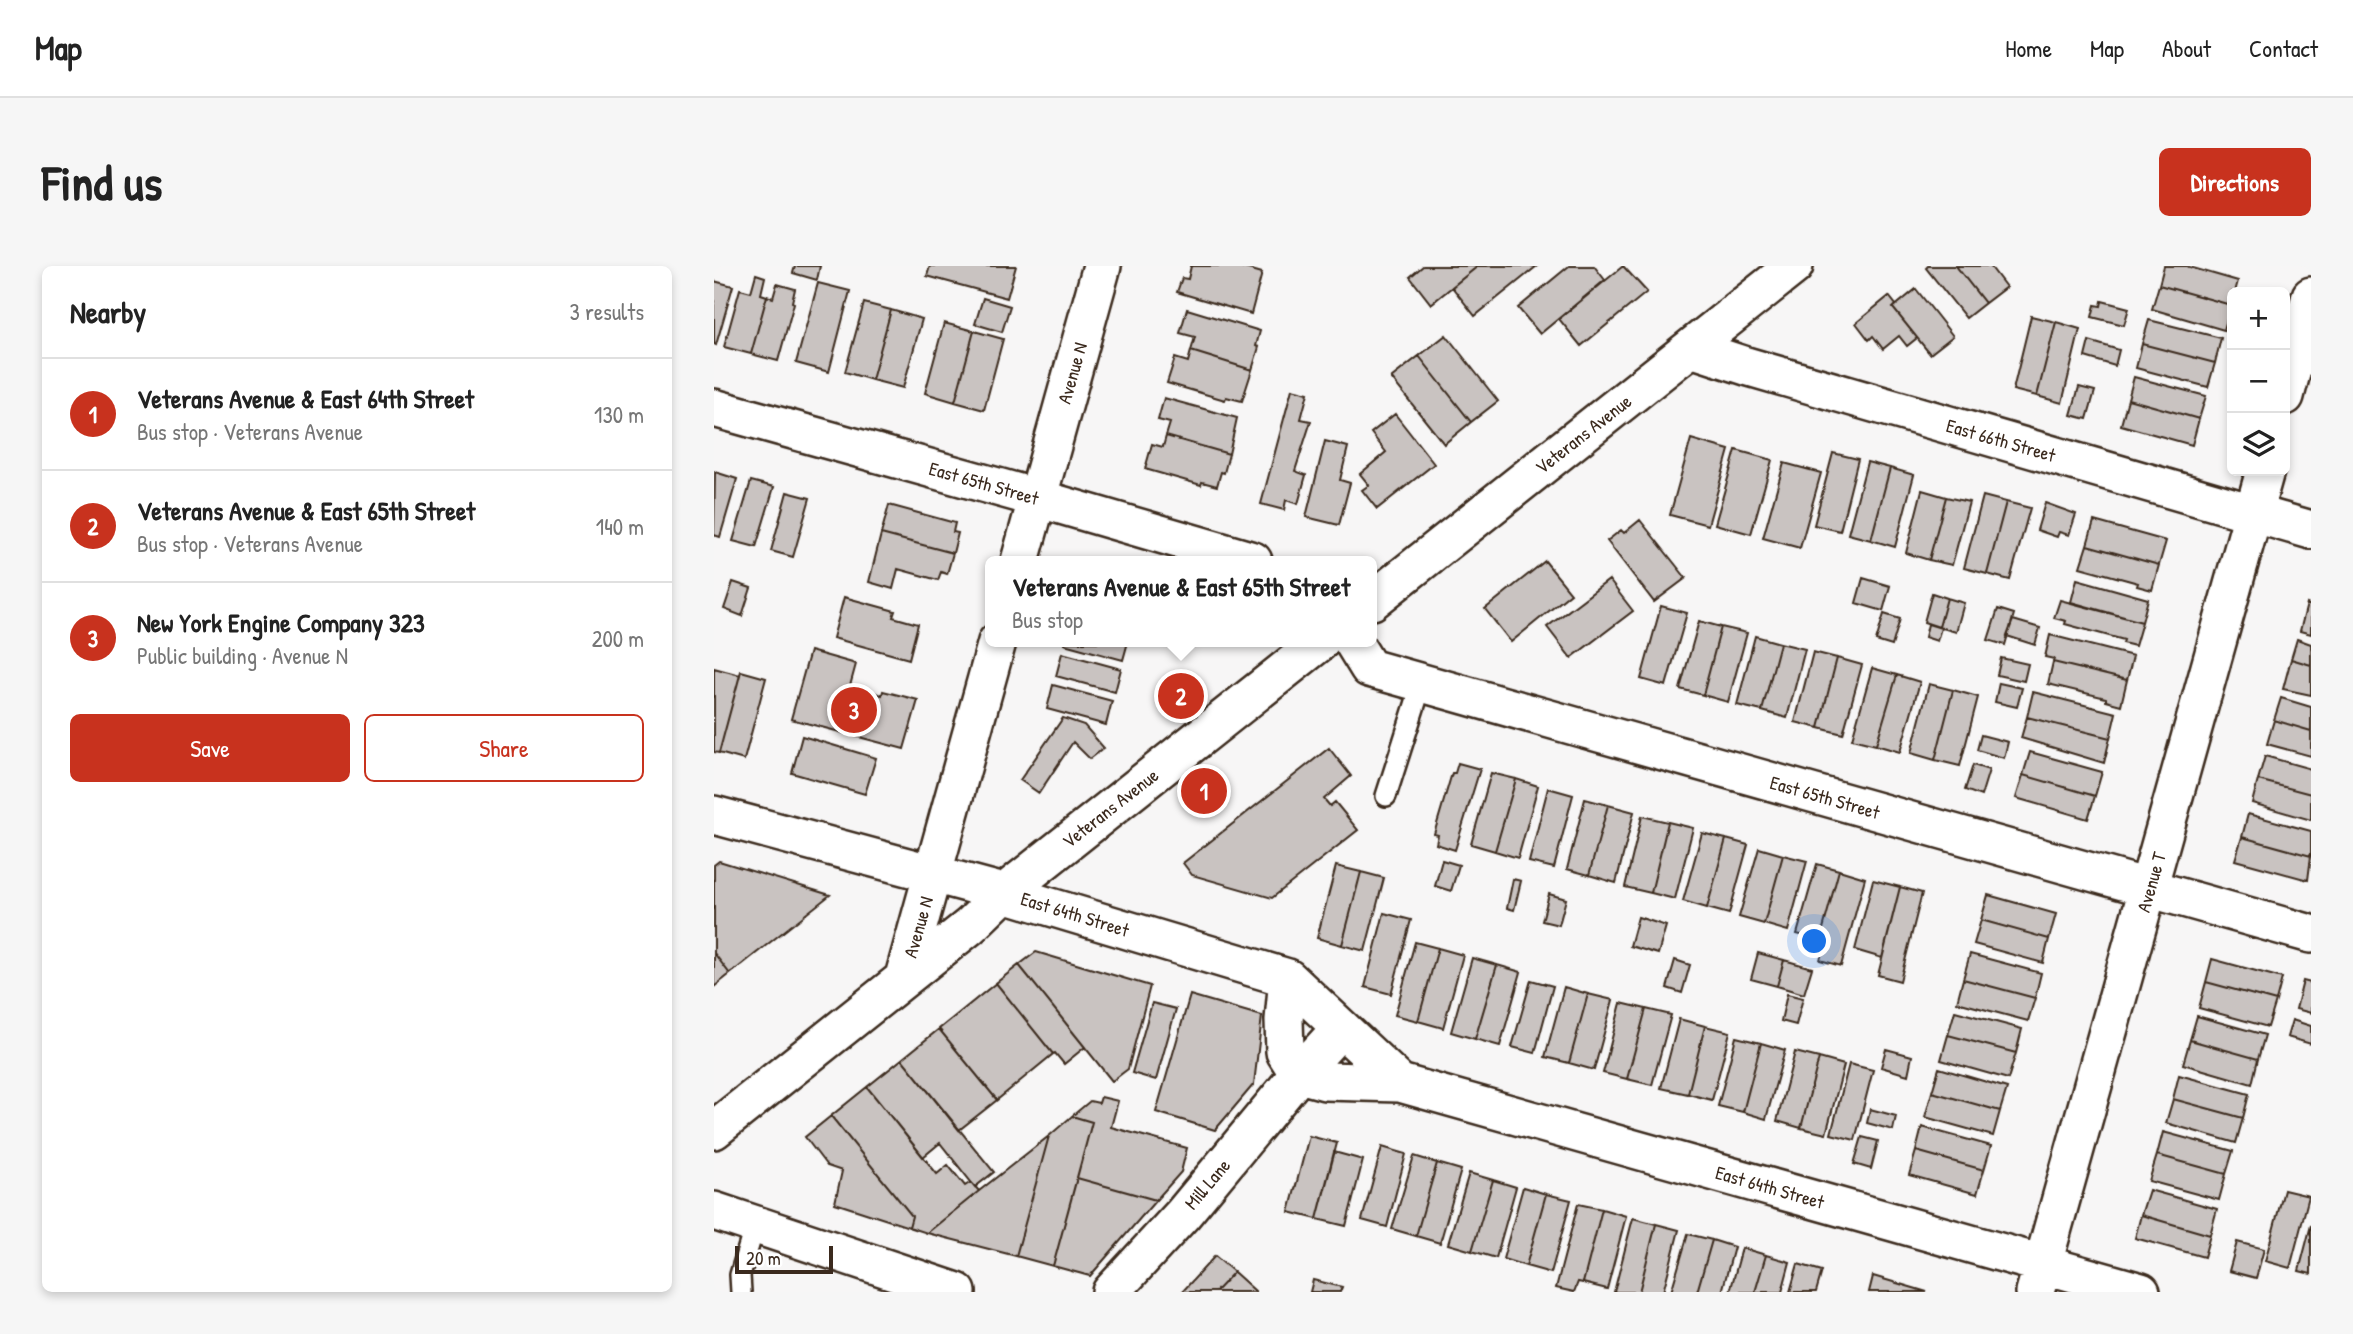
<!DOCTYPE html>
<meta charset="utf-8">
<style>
:root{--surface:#fff;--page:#f6f6f6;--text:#222;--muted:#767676;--line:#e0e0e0;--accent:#c8321e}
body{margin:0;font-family:"Patrick Hand",sans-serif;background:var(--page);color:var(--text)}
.controls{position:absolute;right:21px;top:21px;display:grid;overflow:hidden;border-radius:10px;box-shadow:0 4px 10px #0003}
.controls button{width:63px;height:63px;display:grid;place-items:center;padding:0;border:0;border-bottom:2px solid var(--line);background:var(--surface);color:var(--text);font:35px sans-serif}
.scale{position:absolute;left:21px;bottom:18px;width:98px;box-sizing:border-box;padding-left:7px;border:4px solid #3b2a1e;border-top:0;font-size:19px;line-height:24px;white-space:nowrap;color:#3b2a1e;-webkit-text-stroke:5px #fff;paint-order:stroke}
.you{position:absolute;left:1101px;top:676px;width:24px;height:24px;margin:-18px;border:5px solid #fff;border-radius:50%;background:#1a73e8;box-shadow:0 0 0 10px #1a73e833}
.badge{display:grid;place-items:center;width:46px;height:46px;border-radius:50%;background:var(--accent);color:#fff;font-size:23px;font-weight:700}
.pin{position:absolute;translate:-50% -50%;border:4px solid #fff;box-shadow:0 2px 7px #0006}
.popup{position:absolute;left:271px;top:290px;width:392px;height:91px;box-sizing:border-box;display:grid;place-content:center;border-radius:10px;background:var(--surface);filter:drop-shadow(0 2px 5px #0005);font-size:23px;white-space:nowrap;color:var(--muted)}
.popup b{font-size:26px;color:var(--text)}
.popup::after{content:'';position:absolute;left:50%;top:100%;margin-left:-14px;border:14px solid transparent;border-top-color:var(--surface)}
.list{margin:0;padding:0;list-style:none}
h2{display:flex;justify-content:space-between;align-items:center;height:91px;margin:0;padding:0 28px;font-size:30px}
h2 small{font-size:23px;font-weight:400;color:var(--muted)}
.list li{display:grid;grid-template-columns:46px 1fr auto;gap:21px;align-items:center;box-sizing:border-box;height:112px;padding:0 28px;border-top:2px solid var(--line)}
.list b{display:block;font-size:26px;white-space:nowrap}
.list p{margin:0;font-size:23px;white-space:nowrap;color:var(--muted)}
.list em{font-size:23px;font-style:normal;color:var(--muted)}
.actions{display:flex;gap:14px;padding:21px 28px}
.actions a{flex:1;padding:16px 0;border:2px solid var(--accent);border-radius:10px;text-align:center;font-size:24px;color:var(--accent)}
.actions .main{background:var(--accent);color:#fff}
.icon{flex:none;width:38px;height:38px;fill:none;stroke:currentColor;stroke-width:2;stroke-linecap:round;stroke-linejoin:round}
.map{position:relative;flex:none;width:1597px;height:1026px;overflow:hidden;border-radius:10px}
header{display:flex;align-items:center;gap:42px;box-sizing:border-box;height:98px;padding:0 35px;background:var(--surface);border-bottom:2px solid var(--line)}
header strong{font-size:33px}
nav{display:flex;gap:38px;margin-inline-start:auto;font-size:24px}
.intro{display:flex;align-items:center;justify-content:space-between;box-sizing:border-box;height:168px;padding:0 42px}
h1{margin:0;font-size:49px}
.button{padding:18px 32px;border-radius:10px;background:var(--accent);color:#fff;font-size:24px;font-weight:700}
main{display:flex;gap:42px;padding:0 42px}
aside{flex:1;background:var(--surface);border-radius:10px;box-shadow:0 4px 10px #0003}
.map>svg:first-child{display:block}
</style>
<header>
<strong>Map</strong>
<nav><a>Home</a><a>Map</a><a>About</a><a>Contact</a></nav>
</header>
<div class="intro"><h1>Find us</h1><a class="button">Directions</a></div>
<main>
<aside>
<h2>Nearby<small>3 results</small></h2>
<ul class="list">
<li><span class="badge">1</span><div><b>Veterans Avenue &amp; East 64th Street</b><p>Bus stop · Veterans Avenue</p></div><em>130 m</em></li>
<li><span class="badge">2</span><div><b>Veterans Avenue &amp; East 65th Street</b><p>Bus stop · Veterans Avenue</p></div><em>140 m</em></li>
<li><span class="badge">3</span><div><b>New York Engine Company 323</b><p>Public building · Avenue N</p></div><em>200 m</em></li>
</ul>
<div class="actions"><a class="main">Save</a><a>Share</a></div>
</aside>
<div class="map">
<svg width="1597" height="1026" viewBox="0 0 1597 1026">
<rect width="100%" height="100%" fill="#f7f6f6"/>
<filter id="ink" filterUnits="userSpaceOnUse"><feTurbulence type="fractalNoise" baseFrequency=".0143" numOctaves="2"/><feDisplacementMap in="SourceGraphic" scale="14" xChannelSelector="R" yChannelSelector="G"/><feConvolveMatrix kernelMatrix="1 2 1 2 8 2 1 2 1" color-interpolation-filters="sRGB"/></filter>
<g filter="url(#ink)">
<path fill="#c9c3c1" stroke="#3b2a1e" stroke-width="2" d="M81,0h25l-3,14 -24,-7z
M216,0h86l-9,32 -80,-22z
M477,0h47l24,7 -11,41 -74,-22 5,-14 6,1z
M709,0h55l-47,38 -21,-27z
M764,0h59l-62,50 -23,-29z
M855,0h25l11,14 -65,54 -22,-26z
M909,0l24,26 -66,54 -22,-27z
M1214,0h28l29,37 -19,15 -40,-50z
M1242,0h34l16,21 -21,16z
M1450,0h22l52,15 -3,11h-3l-1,13 -72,-20z
M42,8l9,3 -4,17 6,2 -16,58 -27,-7 16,-58 11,3z
M0,15l19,5 -17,59 -2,-1z
M104,17l32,8 -21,81 -33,-9z
M63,18l18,5 -3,13 2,1 -16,58 -27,-7 16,-58 6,2z
M1445,19l72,20 -7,25 -72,-21z
M1202,23l37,47 -23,18 -37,-46z
M1175,30l7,9 -3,3 24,30 -10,8 -8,-10 -16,13 -10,-13 -4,4 -13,-17z
M269,32l27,8 -8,26 -27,-8z
M1388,35l27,7 -5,17 -32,-8 3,-12 6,1z
M150,37l27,7 -19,70 -27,-8z
M473,43l73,22 -4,15 3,1 -7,23 -61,-19 4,-14 -15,-4z
M177,44l31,9 -19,69 -31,-8z
M1317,50l25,6 -19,74 -24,-6z
M1435,54l72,18 -6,25 -73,-19z
M1342,56l24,7 -18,74 -25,-7z
M230,57l30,8 -19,71 -30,-9z
M260,65l29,8 -19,71 -29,-8z
M732,69l52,66 -27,21 -52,-66z
M1375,75l30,9 -4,16 -30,-9z
M1428,78l73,19 -7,24 -72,-19z
M477,85l61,19 -10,31 -16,-4 -1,3 -58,-17 8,-25 13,4z
M705,90l52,66 -27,22 -53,-66z
M1420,111l72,19 -7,23 -71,-20z
M1365,121l16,4 -8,28 -16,-4z
M578,123l16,4 -7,26 10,2 -16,50 11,4 -8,29 -12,-4 -2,10 -23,-6z
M450,132l73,20 -8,36 -63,-18 4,-13 -12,-3z
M1414,133l71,20 -7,26 -71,-20z
M681,148l39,50 -57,45 -15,-19 7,-5 -9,-11 26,-22 -15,-19z
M452,170l63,18 -5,19 -3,-1 -4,14 -15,-4 -1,3 -56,-16 7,-25 11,3z
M977,173l38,11 -21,75 -38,-10z
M611,175l23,6 -8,33 10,3 -11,42 -33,-8z
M1022,184l36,10 -21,74 -36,-10z
M1119,187l25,6 -18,72 -26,-6z
M1153,196l23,6 -19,72 -23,-6z
M1070,197l37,10 -21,75 -37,-10z
M1176,202l24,7 -19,72 -24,-7z
M1,206l22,7 -17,58 -6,-2z
M37,215l23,6 -18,60 -23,-6z
M1208,224l24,7 -17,63 -23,-7z
M73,226l23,6 -17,59 -22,-6z
M1269,230l23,6 -19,72 -23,-6z
M1232,231l23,5 -17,63 -23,-5z
M1292,236l24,6 -20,72 -23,-6z
M1331,237l31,11 -7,21 -10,-3 -2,5 -20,-7z
M175,239l66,18 -2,9 5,1 -5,20 -72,-19z
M926,254l46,58 -32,24 -47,-61 14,-11 3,3z
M1380,255l72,20 -7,24 -72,-20z
M167,268l72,19 -6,21 -6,-2 -3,8 -40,-11 -5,20 -24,-7z
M1373,279l72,20 -7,25 -15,-4 1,-3 -58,-16z
M831,295l26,32 -60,49 -26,-33z
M1149,312l27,8 -7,25 -27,-8z
M1363,313l71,20 -6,23 -71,-20z
M895,314l24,31 -62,47 -24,-31z
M19,316l18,6 -9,28 -18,-7z
M1218,327l15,5 -8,29 -15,-5z
M130,331l51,14 -2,6 25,7 -9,35 -76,-21z
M1233,332l17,5 -8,29 -17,-5z
M1346,334l82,22 -7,24 -12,-3 1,-3 -59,-16 1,-3 -12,-3z
M1593,338l4,2v28l-11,-3z
M947,340l26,7 -21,73 -25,-7z
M1284,343l16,5 -9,31 -17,-5z
M1170,348l16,5 -8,27 -16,-5z
M1299,354l27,8 -5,17 -28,-9z
M985,355l22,6 -18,68 -23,-6z
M1214,358l13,4 -4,13 -12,-4z
M1007,361l26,6 -19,69 -25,-7z
M1336,369l83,21 -6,24 -74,-18 1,-3 -9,-2z
M1041,370l25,7 -18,68 -25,-6z
M1583,373l14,5v21l-20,-6z
M350,376h64l-5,18 -59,-16z
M1066,377l25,6 -18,69 -25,-7z
M96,385l46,13 -6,22 32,9 1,-4 35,9 -14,49 -113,-30z
M1099,386l24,6 -18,70 -24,-6z
M348,387l59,16 -6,23 -59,-16z
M1123,392l25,7 -19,69 -24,-6z
M1287,392l27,6 -4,17 -27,-6z
M1577,393l20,6v30l-28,-6z
M1339,396l74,18 -6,25 -15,-4v-3l-58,-14z
M0,402l26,7 -21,78 -5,-1z
M1158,402l25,7 -21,70 -24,-6z
M27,405l25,7 -22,82 -25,-7z
M1183,409l23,7 -20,70 -24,-7z
M1285,417l23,5 -5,19 -22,-5z
M1215,418l24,6 -18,70 -24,-7z
M339,419l59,16 -6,24 -59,-16z
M1239,424l25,7 -18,69 -25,-6z
M1319,426l83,21 -6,25 -83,-21z
M1567,432l30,9v24l-37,-11z
M1313,451l83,21 -6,25 -83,-25z
M349,452l21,7 20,23 -14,11 -17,-17 -34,51 -19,-13z
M1560,454l37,11v25l-44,-12z
M1267,469l27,7 -4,16 -27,-8z
M88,470l74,22 -11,36 -73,-21z
M615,482l22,28 -27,23 6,7 5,-4 23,28 -86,68 -80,-23 -9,-12z
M1316,486l72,20 -7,24 -72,-21z
M1551,490l46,13v25l-53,-14z
M744,497l22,6 -25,81 -19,-6 2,-9 -4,-1 18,-61h3z
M1259,499l16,5 -8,26 -16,-6z
M777,507l25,6 -21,72 -24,-7z
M1309,509l72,21 -7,23 -72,-21z
M802,513l22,7 -20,72 -23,-7z
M1544,514l53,14v26l-59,-17z
M834,522l25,7 -19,73 -25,-6z
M871,533l23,6 -19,70 -22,-6z
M894,539l26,7 -18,71 -27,-8z
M1534,548l63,17v25l-69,-19z
M928,550l26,6 -17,71 -26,-6z
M954,556l25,6 -18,71 -24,-6z
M988,567l24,6 -19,69 -24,-7z
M1528,571l69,19 -3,24 -73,-20z
M1012,573l22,6 -19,69 -22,-6z
M1045,582l24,7 -19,69 -25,-7z
M1069,589l24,6 -19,70 -24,-7z
M728,594l17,5 -8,26 -16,-5z
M5,595l111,34 -100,79 -16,-21v-88z
M1103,598l22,6 -19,70 -23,-6z
M622,600l25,6 -19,73 -25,-7z
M1125,604l26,8 -24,88 -21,-6 5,-19 -5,-1z
M647,606l23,6 -19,73 -23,-6z
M799,613l8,2 -7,29 -7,-2z
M1159,614l27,7 -18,71 -27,-8z
M1186,621l22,6 -22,88 -22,-6z
M835,628l17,5 -7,26 -17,-4z
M1274,629l68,19 -7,25 -68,-19z
M670,647l27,7 -20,74 -26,-7z
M924,651l28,9 -8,28 -28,-8z
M1267,654l68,19 -6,24 -69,-19z
M701,676l23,6 -20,73 -23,-6z
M724,682l25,7 -20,73 -25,-7z
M322,686l114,34 -22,83 -16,12 -93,-116z
M0,687l16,21 -16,13z
M1044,687l26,7 -7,26 -26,-7z
M1256,688l71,19 -6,25 -72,-19z
M758,692l25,7 -22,74 -24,-7z
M1498,693l70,19 -6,23 -70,-19z
M961,694l15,5 -8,28 -15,-5z
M1070,694l28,8 -8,26 -27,-8z
M305,699l66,82 -21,17 -9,-11 -2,1 -57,-71z
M783,699l24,7 -21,74 -25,-7z
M1249,713l72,19 -7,23 -71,-19z
M817,714l22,6 -18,67 -23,-6z
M1589,715l8,2v30l-15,-4z
M1492,716l70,19 -8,26 -69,-19z
M282,717l57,71 -56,46 -58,-71z
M850,721l24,7 -19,69 -24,-6z
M874,728l25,6 -19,70 -25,-7z
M1073,728l16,4 -7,27 -15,-4z
M476,729l72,21 -8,68 -39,46 -59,-18z
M438,737l24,6 -20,71 -24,-7z
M907,737l25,6 -19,70 -24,-6z
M932,743l25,6 -19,70 -25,-6z
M1241,745l67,18 -6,24 -68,-18z
M1483,750l68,19 -7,24 -68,-19z
M965,753l26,7 -17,68 -27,-6z
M1578,754l19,6v18l-24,-7z
M991,760l25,6 -18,68 -24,-6z
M225,763l58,71 -38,30 -57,-71z
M1234,769l68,18 -8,26 -67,-19z
M1022,771l25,6 -18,69 -25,-6z
M1476,774l68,19 -6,25 -69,-20z
M1047,777l24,7 -19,69 -23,-7z
M1172,783l26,7 -4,19 -27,-8z
M1081,786l24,6 -18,70 -24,-7z
M1105,792l25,7 -18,69 -25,-6z
M188,793l92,113 -19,15 -35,-44 -17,14 -56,-70z
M1135,798l24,6 -18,70 -24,-6z
M1225,802l68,20 -7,23 -68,-19z
M1465,809l70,19 -6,24 -70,-19z
M153,821l70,87 11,-9 17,21 6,-4 8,9 -52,42 -18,-6 3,-11 -81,-100z
M1218,826l68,19 -7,25 -68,-19z
M387,831l17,4 -7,26 76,21 -6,24 -25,28 -79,-22 15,-56 -20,-6 18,-15 9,2z
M1459,833l70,19 -7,25 -70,-20z
M1156,843l26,7 -3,14 -26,-7z
M117,850l81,100 -3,11 -74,-24 7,-32 -15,-5 -22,-29z
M358,850l20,6 -39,144 -37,-10 33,-120z
M1208,861l69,19 -7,24 -68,-19z
M1449,866l70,19 -7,23 -69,-19z
M335,870l-33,120 -89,-23 52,-42z
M595,870l28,7 -20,76 -28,-7z
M1148,871l16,4 -7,28 -17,-5z
M668,881l24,7 -19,73 -25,-7z
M1202,885l68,19 -7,24 -68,-19z
M620,886l29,8 -17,66 -29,-7z
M1443,889l69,19 -7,26 -70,-19z
M700,890l23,7 -21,73 -24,-7z
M723,897l24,7 -21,73 -24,-7z
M755,907l24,7 -21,71 -24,-7z
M363,912l79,22 -66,76 -37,-10z
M779,914l23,7 -20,71 -24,-7z
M809,921l23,7 -20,72 -23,-7z
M1435,924l68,19 -7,26 -69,-20z
M1570,924l25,6 -19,72 -25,-7z
M832,928l25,6 -20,73 -25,-7z
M864,938l24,5 -19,74 -5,-1 -4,10 -18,-4z
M888,943l24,7 -19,73 -24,-6z
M1427,949l69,20 -6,22 -69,-19z
M919,952l23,6 -17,68h-25z
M942,958l23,6 -16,62h-24z
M1597,959v49l-12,-3z
M974,968l24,6 -15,52h-26z
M998,974l22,7 -12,45h-25z
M1523,976l27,7 -8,29 -27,-7z
M1028,982l24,7 -11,37h-25z
M1052,989l24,7 -8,30h-27z
M501,990l19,16 -19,20h-33z
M1084,998l24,7 -6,21h-26z
M520,1006l21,19v1h-40z
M1159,1010l54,16h-58z
M599,1014l29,7 -2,5h-30z"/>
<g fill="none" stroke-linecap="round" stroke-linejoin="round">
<defs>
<path id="service" d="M672,530l36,-113
M27,1026l-1,-17 15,-50"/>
<path id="minor" d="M977,82l55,18 565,164
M1571,130l26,-100
M0,142l323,90 216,63
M306,295l82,-295
M658,335l422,-335
M639,376l16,26 942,266
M0,549l290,78 284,85 112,105 741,209
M190,711l93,-335
M627,762l-42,46 26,7 75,2
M0,864l256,-204 34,-33 316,-251
M0,945l243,81
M397,1026l72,-78 116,-140 -14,-22 -1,-32 4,-42
M1321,1026l230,-821"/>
</defs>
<use href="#service" stroke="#3b2a1e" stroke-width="24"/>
<use href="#minor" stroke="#3b2a1e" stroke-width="42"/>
<use href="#service" stroke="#fff" stroke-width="19"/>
<use href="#minor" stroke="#fff" stroke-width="37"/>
</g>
</g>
<g text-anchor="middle" stroke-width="7" stroke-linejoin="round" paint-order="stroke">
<g font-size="19" fill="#3b2a1e" stroke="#fff">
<text transform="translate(358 107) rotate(-74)" y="7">Avenue N</text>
<text transform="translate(869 168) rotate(-38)" y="7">Veterans Avenue</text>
<text transform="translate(1287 174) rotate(16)" y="7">East 66th Street</text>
<text transform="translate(270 217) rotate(16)" y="7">East 65th Street</text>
<text transform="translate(1111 531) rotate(16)" y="7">East 65th Street</text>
<text transform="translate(396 542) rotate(-38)" y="7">Veterans Avenue</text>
<text transform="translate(1437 616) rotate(-74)" y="7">Avenue T</text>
<text transform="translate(361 648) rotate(17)" y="7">East 64th Street</text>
<text transform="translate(204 661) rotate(-74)" y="7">Avenue N</text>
<text transform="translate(493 918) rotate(-50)" y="7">Mill Lane</text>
<text transform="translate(1056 921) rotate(16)" y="7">East 64th Street</text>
</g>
</g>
</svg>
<div class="controls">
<button>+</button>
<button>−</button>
<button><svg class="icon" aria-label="layers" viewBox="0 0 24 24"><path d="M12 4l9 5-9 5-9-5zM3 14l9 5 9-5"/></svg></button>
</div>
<div class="scale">20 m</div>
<div class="you"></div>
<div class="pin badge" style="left:490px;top:525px">1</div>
<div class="pin badge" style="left:467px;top:430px">2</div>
<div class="popup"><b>Veterans Avenue &amp; East 65th Street</b>Bus stop</div>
<div class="pin badge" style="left:140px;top:444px">3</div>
</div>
</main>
